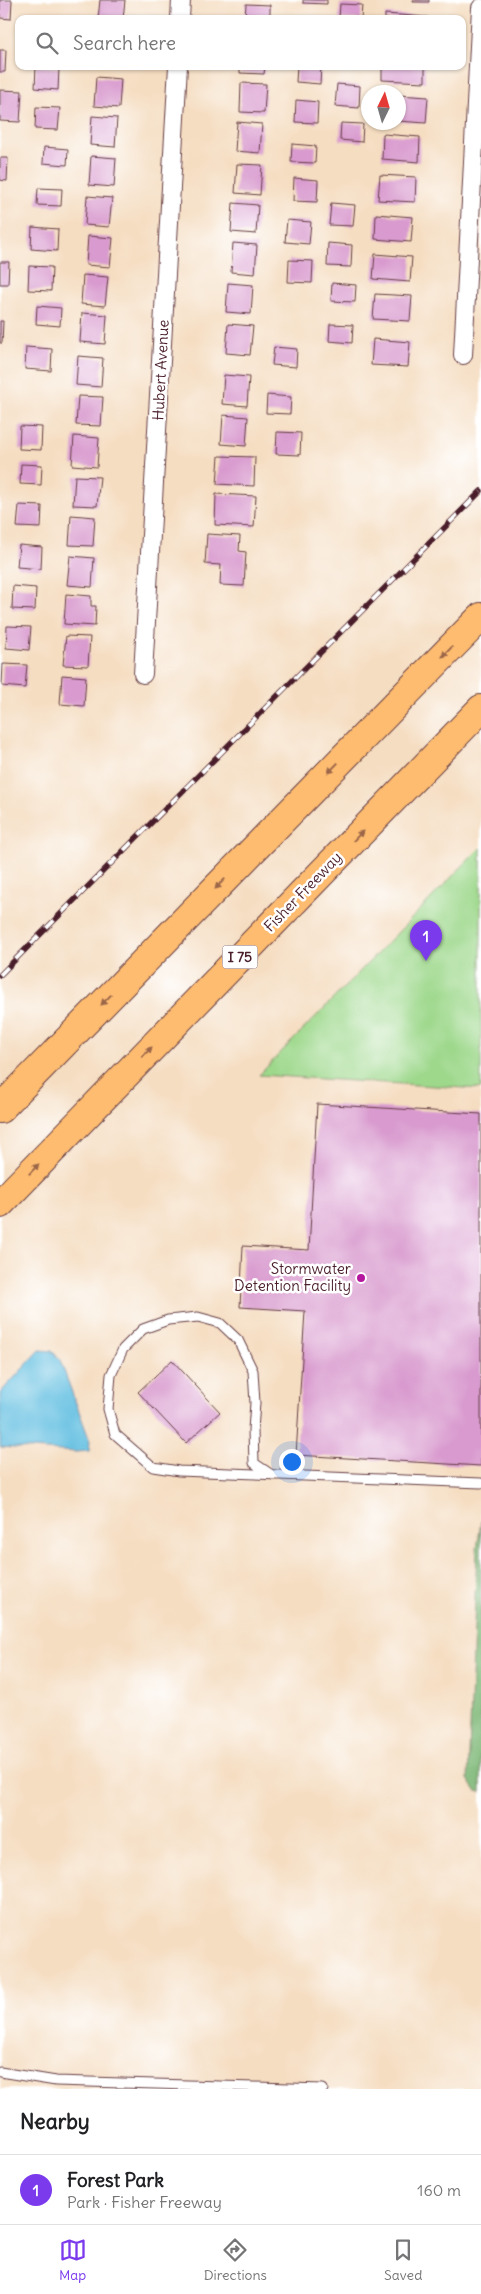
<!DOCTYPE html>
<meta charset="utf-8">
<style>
:root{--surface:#fff;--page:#f6f6f6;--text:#202124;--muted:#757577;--line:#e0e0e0;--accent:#7c3aed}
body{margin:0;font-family:Delius,sans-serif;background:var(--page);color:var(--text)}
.compass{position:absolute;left:361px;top:85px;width:45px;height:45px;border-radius:50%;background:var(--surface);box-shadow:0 1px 4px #0004;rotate:5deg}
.you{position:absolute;left:291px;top:1461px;width:18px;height:18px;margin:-12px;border:4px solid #fff;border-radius:50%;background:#1a73e8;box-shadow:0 0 0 8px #1a73e833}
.badge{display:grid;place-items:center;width:32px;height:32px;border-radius:50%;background:var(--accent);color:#fff;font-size:16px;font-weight:700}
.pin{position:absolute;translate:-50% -41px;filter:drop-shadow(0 1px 2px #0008)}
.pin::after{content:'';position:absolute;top:26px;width:18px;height:15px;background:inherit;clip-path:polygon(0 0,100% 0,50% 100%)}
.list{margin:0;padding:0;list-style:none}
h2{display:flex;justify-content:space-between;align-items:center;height:65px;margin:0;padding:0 20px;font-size:21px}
h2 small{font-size:16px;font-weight:400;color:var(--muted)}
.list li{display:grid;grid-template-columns:32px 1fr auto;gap:15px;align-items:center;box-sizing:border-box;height:70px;padding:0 20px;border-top:1px solid var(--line)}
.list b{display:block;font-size:19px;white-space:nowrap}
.list p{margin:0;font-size:16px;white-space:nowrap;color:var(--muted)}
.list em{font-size:16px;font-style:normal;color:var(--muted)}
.icon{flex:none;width:28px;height:28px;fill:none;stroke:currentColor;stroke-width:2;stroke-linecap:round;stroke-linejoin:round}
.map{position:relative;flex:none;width:481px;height:2089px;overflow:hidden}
.search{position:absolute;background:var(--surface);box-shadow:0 1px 4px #0004;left:15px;right:15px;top:15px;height:55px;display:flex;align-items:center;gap:12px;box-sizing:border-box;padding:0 18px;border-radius:10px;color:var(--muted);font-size:19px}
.sheet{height:135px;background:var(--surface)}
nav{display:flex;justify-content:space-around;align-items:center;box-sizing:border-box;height:70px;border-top:1px solid var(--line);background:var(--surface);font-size:14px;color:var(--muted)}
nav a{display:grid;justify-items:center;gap:2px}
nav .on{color:var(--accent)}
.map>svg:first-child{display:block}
</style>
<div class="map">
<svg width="481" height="2089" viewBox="0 0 481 2089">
<rect width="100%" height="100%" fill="#fff"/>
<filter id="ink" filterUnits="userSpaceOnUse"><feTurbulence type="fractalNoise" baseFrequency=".02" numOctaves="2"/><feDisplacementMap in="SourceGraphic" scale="10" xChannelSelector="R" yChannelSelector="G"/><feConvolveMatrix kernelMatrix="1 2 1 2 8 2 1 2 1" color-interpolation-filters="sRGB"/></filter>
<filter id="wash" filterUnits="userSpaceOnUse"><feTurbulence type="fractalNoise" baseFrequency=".0096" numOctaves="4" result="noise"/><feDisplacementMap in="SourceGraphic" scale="20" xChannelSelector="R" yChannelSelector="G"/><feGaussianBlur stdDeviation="1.12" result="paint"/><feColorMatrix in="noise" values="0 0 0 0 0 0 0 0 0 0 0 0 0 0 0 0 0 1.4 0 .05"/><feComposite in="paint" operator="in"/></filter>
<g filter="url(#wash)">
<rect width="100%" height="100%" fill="#f5ddc1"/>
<path fill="#9dd88b" stroke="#747c5b" d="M481,847v242l-222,-14z"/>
<path fill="#7eb877" stroke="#646c51" d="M481,1521v271l-5,-1 -8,-12 9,-230z"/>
<path fill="#63bfe1" stroke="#566f86" d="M40,1350l12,1 8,9 30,81 -1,10 -12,1 -77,-5v-54z"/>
<g id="blocks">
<path fill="#d99bcf" d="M0,0h12l-1,19 -11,-1z
M100,0h25l-2,19h-25z
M303,0h24v4l-24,-1z
M413,0h16v2h-16z
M246,4l24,1v14h-25z
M340,4l22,1 -1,14h-22z
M385,14l43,3v2h-43z
M0,50h6l-1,22h-5z
M36,66l23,2 -1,22 -23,-2z
M240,66h25l-1,8 -24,-1z
M297,66h24l-1,18 -24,-2z
M382,66h43v16l-43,-2z
M96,77l25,2 -2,29 -25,-2z
M241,83l25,1 -2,29 -24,-1z
M337,84l23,2 -1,22 -24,-2z
M0,90l22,1 -2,31 -20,-1z
M398,95l30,2 -2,26 -28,-2z
M296,100l22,2 -1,21 -22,-1z
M36,107l24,1 -2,22 -23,-1z
M92,116l25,2 -2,29 -25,-2z
M237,122l25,2 -2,29 -25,-2z
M341,123l22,1 -1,18 -22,-2z
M383,134l37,3 -1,25 -37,-3z
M292,144l24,2 -1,17 -24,-1z
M44,147l24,2 -1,16 -24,-2z
M91,156l25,2 -2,29 -25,-2z
M0,158h8l-1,23 -7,-1z
M237,164l25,1 -2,30 -25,-2z
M380,175l36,2 -1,25 -37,-2z
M294,178l24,2 -1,22 -24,-1z
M38,188l24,1 -1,17 -24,-1z
M87,196l25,2 -3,29 -24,-2z
M233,203l25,2 -2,29 -25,-2z
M331,203l24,2 -2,21 -24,-1z
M376,214l37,3 -2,25 -36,-3z
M287,220l24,2 -2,22 -24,-2z
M32,227l26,2 -1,22 -26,-2z
M88,236l25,2 -3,29 -24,-2z
M233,243l24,2 -2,29 -24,-2z
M328,243l24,2 -1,22 -24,-1z
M375,254l37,3 -2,25 -37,-3z
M289,260l24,1 -1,22 -24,-1z
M0,262h9l-1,22h-8z
M29,266l23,1 -1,24 -23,-1z
M83,275l25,2 -3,29 -24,-2z
M228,283l25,2 -2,29 -25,-2z
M332,283l24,2 -1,17 -24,-1z
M375,294l37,2 -2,25 -37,-2z
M37,306l24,2 -1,18 -24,-2z
M82,313l25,2 -2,29 -25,-2z
M0,321h3l-1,22h-2z
M228,324l25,2 -3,29 -24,-2z
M330,324l23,1 -1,18 -23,-2z
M373,339l37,3 -2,25 -37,-2z
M26,347l26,2 -1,22 -26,-2z
M274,347l23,2 -1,18 -24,-2z
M78,356l25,2 -2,29 -25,-2z
M224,375l25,2 -2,29 -25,-2z
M267,395l24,2 -1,17 -24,-1z
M78,396l25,1 -2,29 -25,-1z
M223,415l25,2 -2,29 -25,-2z
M20,426l22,1 -1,23 -22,-1z
M277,432l24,1 -1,22 -24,-1z
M74,436l25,2 -2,29 -25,-2z
M219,456l36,1 -1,29 -37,-2z
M21,464l21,1 -1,20 -21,-1z
M75,476l25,1 -3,29 -24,-1z
M216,494l40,2 -2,31 -39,-2z
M19,505l23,1 -1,22 -24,-1z
M71,515l24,2 -2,29 -24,-1z
M207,534l33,2 -1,15 7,1 -2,34 -24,-1 1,-20 -16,-1z
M19,545l23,2 -1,22 -24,-2z
M70,556l24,2 -2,29 -25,-2z
M13,586l23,2 -1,22 -23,-1z
M66,594l25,2v10h5l-1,20 -31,-2z
M7,626l24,1 -2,23 -23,-2z
M66,636l24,1 -2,29 -25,-1z
M3,664l24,1 -2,23 -23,-2z
M62,675l24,2 -2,29 -24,-2z
M317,1104l164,10v352l-185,-11 9,-144 -65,-4 3,-61 66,4z
M172,1360l48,52 -34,31 -48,-51z"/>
</g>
</g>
<g filter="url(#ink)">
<use href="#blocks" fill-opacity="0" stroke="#643c42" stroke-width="1"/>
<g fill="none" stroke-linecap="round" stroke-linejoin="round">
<defs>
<path id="service" d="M272,1475l-18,-12 -1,-33 2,-27 -2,-32 -15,-31 -18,-17 -22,-6 -30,3 -25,9 -20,20 -12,26 -3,34 7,25 38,33 26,4 302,12
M0,2072l56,9 267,8"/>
<path id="minor" d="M180,19l1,-19
M463,355l18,-347
M143,674l35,-608"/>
<path id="motorway" d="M0,1109l481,-492
M0,1204l481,-495"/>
</defs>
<use href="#service" stroke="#643c42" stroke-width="11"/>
<use href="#minor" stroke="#643c42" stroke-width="20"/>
<use href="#motorway" stroke="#643c42" stroke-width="30"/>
<use href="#service" stroke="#fff" stroke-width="9"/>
<use href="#minor" stroke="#fff" stroke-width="18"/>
<use href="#motorway" stroke="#febc70" stroke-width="28"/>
<defs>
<path id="rail" d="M0,975l481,-484"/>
</defs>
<use href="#rail" stroke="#4a1f2b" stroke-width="5.5"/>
<use href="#rail" stroke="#fff" stroke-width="4" stroke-dasharray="11" stroke-linecap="butt"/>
</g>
<defs><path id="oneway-solid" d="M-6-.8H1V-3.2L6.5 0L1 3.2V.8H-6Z" transform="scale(1.25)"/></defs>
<g fill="#9b664a">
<use href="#oneway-solid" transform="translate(447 652) rotate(134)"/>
<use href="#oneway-solid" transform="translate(333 768) rotate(134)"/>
<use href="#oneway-solid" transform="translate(358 836) rotate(-46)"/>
<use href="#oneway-solid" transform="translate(220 884) rotate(134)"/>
<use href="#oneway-solid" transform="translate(106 1000) rotate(134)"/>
<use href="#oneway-solid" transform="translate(147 1052) rotate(-46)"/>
<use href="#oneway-solid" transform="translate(34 1169) rotate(-46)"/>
</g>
</g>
<circle fill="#b5179e" stroke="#fff" stroke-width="2" cx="361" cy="1278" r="5"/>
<g text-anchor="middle" stroke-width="5" stroke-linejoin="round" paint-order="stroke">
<rect fill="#fff" stroke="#80626b" stroke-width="1" x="222.5" y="945.5" width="35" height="23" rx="4"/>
<g font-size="14" font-weight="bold" fill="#4a1f2b">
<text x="240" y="962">I 75</text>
</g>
<g font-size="15" fill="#4a1f2b" stroke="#fff">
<text transform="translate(161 370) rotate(-87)" y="5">Hubert Avenue</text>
<text transform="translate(303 892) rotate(-46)" y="5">Fisher Freeway</text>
</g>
<g font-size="15" fill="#4a1f2b" stroke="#fff" text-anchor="end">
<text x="351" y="1274">Stormwater<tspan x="351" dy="17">Detention Facility</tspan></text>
</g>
</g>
</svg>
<svg class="compass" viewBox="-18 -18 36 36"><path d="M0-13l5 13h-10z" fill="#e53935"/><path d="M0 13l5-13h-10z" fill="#757577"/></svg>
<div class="you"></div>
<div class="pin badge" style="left:426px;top:961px">1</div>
<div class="search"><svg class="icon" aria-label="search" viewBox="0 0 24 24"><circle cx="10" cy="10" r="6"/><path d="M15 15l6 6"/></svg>Search here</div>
</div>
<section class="sheet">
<h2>Nearby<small></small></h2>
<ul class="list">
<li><span class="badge">1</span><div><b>Forest Park</b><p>Park · Fisher Freeway</p></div><em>160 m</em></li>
</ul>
</section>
<nav>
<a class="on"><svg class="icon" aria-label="map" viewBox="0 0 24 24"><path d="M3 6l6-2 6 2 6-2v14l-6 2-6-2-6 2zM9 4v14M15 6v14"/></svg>Map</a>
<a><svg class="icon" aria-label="directions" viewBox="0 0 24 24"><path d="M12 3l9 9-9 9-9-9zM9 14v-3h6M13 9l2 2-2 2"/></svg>Directions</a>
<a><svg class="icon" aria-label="saved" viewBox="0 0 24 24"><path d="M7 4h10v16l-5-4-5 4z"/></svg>Saved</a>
</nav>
